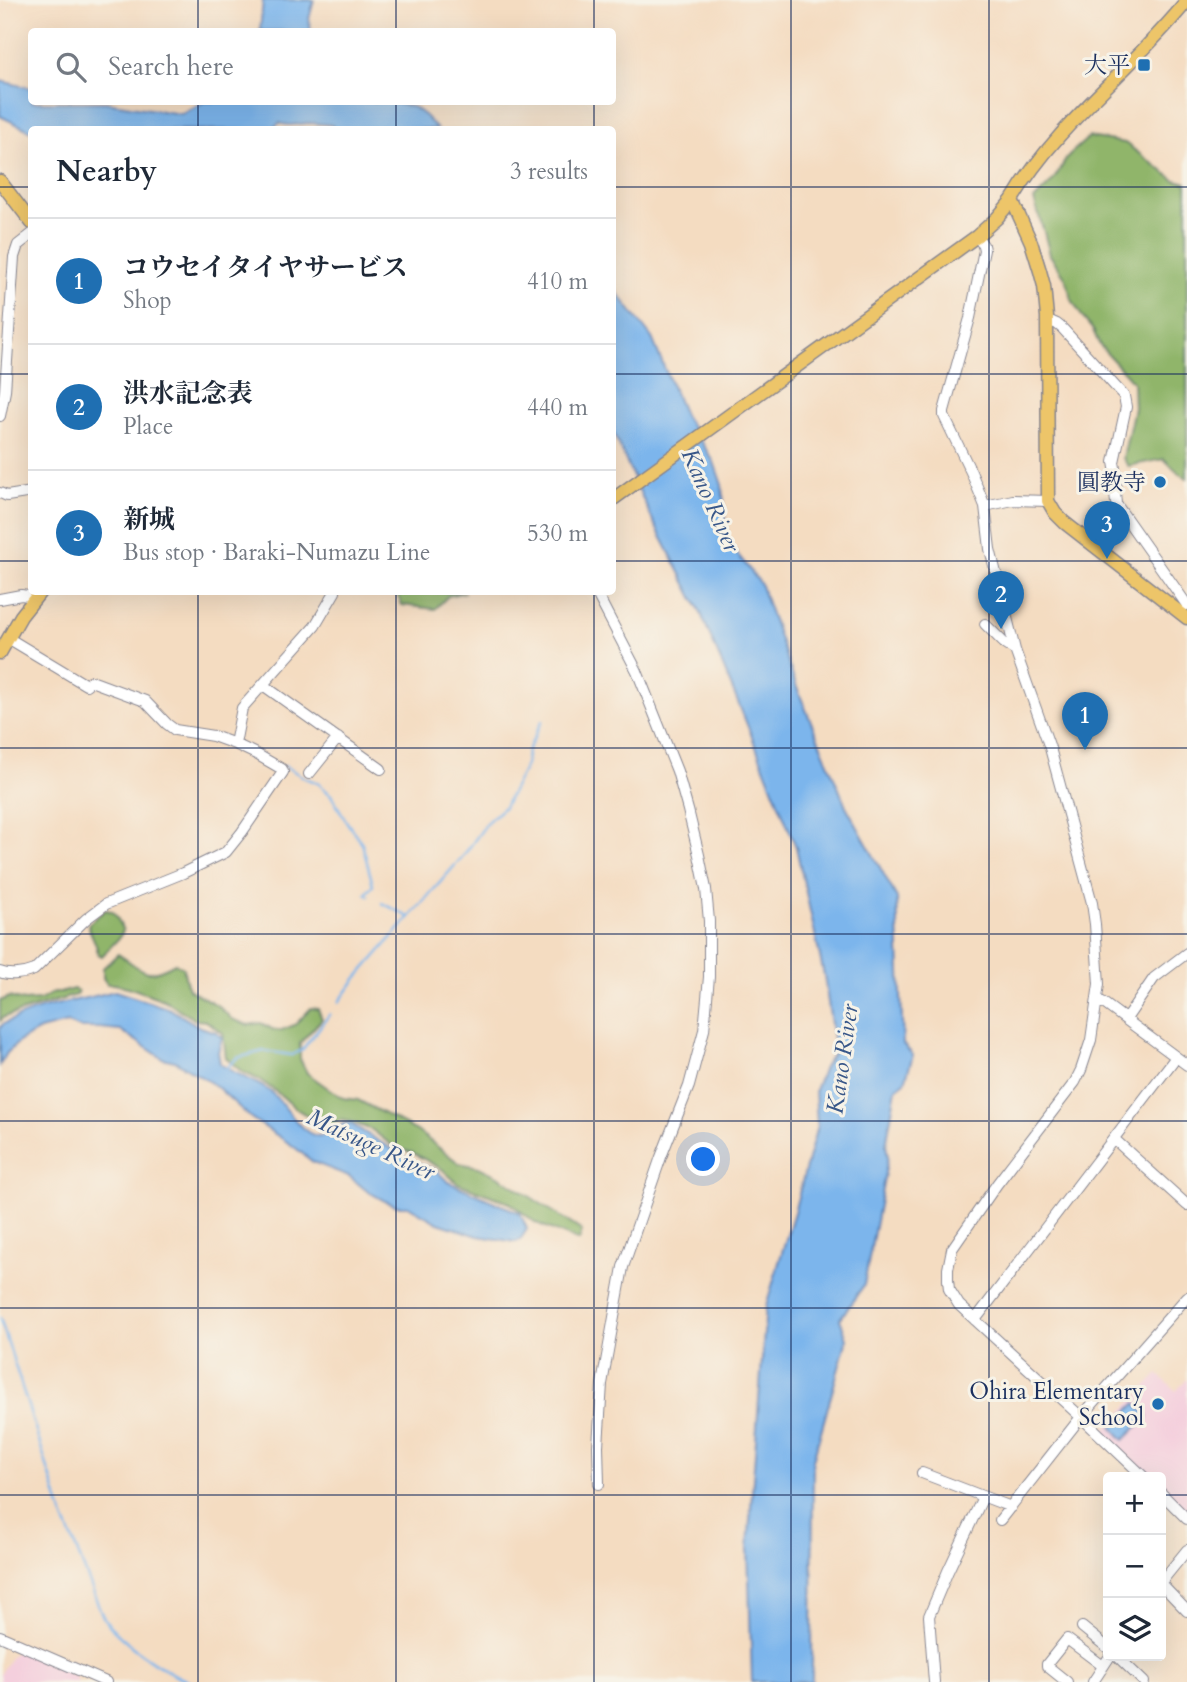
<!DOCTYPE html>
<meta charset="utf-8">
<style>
:root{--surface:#fff;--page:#f6f6f7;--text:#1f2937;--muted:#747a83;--line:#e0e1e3;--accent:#1f6fb2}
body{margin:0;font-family:Cardo,"Noto Serif JP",serif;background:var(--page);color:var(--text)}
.controls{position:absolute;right:21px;bottom:21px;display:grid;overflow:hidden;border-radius:7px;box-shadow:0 7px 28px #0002}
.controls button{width:63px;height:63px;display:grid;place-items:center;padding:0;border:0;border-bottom:2px solid var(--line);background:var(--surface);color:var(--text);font:35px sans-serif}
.you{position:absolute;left:704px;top:1160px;width:24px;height:24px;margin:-18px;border:5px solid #fff;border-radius:50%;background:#1a73e8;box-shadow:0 0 0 10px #1a73e833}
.badge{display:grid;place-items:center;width:46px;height:46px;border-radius:50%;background:var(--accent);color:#fff;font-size:23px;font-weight:700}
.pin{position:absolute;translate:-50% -58px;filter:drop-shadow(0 2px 4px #0008)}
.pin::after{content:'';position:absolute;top:37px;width:24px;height:21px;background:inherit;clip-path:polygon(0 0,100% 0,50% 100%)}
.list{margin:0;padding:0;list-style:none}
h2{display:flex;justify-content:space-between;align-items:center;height:91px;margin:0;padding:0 28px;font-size:30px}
h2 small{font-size:23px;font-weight:400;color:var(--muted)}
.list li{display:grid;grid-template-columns:46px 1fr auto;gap:21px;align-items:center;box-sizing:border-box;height:126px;padding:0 28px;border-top:2px solid var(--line)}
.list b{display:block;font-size:26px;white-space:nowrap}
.list p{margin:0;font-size:23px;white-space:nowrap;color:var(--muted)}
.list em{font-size:23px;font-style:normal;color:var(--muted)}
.icon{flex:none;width:38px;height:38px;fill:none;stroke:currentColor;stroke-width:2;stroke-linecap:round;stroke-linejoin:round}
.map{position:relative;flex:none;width:1187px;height:1682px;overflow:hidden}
.search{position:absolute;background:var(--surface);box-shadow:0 7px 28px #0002;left:28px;top:28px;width:588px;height:77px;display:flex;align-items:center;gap:18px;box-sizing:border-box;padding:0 24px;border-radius:7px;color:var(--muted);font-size:26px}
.panel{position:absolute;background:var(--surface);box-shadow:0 7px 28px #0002;left:28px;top:126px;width:588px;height:469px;border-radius:7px}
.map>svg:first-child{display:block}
</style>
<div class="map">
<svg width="1187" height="1682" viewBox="0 0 1187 1682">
<rect width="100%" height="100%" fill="#f7f3e8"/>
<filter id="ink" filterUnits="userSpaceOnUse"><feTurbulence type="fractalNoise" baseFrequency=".0143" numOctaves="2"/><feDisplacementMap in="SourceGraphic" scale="14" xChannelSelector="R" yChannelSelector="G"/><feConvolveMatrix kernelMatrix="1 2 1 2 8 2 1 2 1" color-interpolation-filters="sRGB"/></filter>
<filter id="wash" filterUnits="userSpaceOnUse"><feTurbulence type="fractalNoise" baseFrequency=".00686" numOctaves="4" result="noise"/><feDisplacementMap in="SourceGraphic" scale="28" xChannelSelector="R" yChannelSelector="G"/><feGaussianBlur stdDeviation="1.57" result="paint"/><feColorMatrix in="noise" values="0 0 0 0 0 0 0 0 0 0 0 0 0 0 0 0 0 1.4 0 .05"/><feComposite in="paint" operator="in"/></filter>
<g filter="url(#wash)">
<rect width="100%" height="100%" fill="#f4dcc1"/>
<path fill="#f4cfdd" d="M1158,1374l18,17 11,-12v133l-26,-25v-10h-11l-47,-45z
M21,1651l55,26v5h-76v-7l11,-19 5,-4z"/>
<path fill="#90b56a" stroke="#567264" stroke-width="2" d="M1089,137l36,6 50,37 12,3v295l-7,-4 -16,-15 -36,7 -5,-8 11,-50 -1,-26 -33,-36 -7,-16 -10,-12 -11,-18 -7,-23 -15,-22 -6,-23 -10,-32 18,-18 17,-27z
M396,592h69l-17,4 -13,13 -33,-4z
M105,910l7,1 5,6 6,14 -4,7 -17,18 -4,-2c-1,-11 -7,-18 -10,-29 5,-7 11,-9 17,-15z
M118,954c27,17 26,26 57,9l8,5 5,21 29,16 15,14 16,6 13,-2 13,7h8l14,-6 15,-16 7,1 4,10 -22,24v16l7,14 18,13 18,12 15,2 59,31 42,32 20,4 23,11 80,53 -3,10 -43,-18 -26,-20 -53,-20 -15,-14 -29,-16 -19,-6 -22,-17 -20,-8 -12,-2 -13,8 -32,-20 -12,-11 -23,-17 -18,-8 -16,-14 -3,-25 -17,-12 -10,-1 -32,-20 -36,-13 -14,-3h-7l-4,-6v-10z
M73,989l5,2 -2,4 -72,22 -4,4v-20l9,-4 15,4 16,-1 14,-8h10z"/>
<path fill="#7bb5ec" stroke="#4b72a5" stroke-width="2" d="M263,0h51l-5,19 2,12h-51z
M0,81l31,7 1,14h74l75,12 23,-12h184l25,5 12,9 12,13 -102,1 -3,-5c-8,-1 -16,-2 -24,-2 -12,1 -16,4 -29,0l-8,7h-239l-1,1 -31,-15z
M612,286l40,52 32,77 30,47 8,23 6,57 32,41 37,105 49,118 51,92 6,146 10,11 -8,27 -9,7 -10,56 2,12 -24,128 -24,34 7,20 -34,121 -1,222h-60l-4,-135 18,-241 28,-94 23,-86 -2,-36 10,-25 10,-14 -11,-76 -28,-128 -54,-135 -43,-103 -47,-90 -39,-87z
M115,991l55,18 30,18 16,5 6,6 -4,14 2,12c15,10 33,16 48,26 24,16 39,70 75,34h8l50,31 36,16 11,11 72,31 7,16 -7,11 -4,2 -38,-6 -40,-13 -30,-17h-11l-12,-5 -18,-10 -18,-15 -36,-14 -20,-16 -42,-28 -35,-32 -41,-25 -13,-3 -42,-28 -20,-2h-20l-13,-5 -27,7 -19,10 -14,13 -7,12v-36l2,-4c37,-21 74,-23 113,-34z
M1136,1403l12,13 -24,24 -12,-13z"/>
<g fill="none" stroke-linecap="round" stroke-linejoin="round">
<path stroke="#7bb5ec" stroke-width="2.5" d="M285,766l20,12 13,5 13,12 17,29 14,19 11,42 -7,9 3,2
M382,903l27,14
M339,1002l17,-23 108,-124 25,-35 15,-13 22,-42 1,-13 15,-31
M225,1069l12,-11 27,-7 28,4 10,-5 28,-36
M0,1318l62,195 41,104c18,26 57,52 87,65"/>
</g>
</g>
<g filter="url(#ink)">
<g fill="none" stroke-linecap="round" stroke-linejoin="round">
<defs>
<path id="minor" d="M977,236l6,9 1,5 -14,68 -26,93v5l27,56 14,34 5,43 25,101 35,98 42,155 3,21 4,60 -8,56 -10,30 -6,12 -78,102 -45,65 -4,20v11l1,9 10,16 122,112 63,60
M1048,320l9,4 6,5 61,67 2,11 -12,55 3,17 -2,13 1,12 71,101
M0,416l5,-25 9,-134 4,-12 14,-11
M0,493l7,3 25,-4
M985,506l28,-6 35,1
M596,592l41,79 40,100 11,39 11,45 7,34 3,32v56l-5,53 -15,56 -28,71 -38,110 -21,117 -4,62 1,38
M0,599l21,-4 14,2 1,-5
M985,624l19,19 11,7
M263,685l118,84
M235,744l7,-36 73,-82 20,-34
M309,774l29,-36
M0,972c9,4 24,2 34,-2l52,-51 20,-15 77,-31 43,-21 16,-20 41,-60 -1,-3 -26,-15 -21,-10 -22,-8 -38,-6 -8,-6 -22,-23 -54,-20 -5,4 -78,-47
M1098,999l89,66
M1126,1019l28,-41 33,-25
M1114,1139l73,66
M975,1320l201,-263
M922,1473l89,34
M1161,1493l26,26
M1000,1520l81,-103 106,-120
M1161,1582l26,-32
M1161,1584l26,27
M1082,1627l26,21
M0,1636l106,46
M1117,1656l27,26
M934,1682l-5,-66 19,-45 35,-74
M1067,1682l-20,-16v-2l20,-25 36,27
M1093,1682l17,-26"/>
<path id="major" d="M1187,1c-55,69 -130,122 -175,199l19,42 9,29 4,15 3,31 1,184 7,12 10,10 122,95
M0,181l32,42
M612,500l365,-264 20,-18 15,-18
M0,653l21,-37 19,-24"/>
</defs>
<use href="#minor" stroke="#888690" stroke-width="12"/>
<use href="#major" stroke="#888690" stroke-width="15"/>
<use href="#minor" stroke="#fff" stroke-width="10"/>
<use href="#major" stroke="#edc569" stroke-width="12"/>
</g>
</g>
<path fill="none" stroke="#1b2f5e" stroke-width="2" stroke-opacity="0.55" d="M198,0v32M396,0v32M594,0v32M791,0v1682M989,0v1682M198,102v28M396,102v28M594,102v28M0,187h32M612,187h575M0,374h32M612,374h575M0,561h32M612,561h575M198,592v1090M396,592v1090M594,592v1090M0,748h1187M0,934h1187M0,1121h1187M0,1308h1187M0,1495h1108M1161,1495h26"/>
<g fill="#1f6fb2" stroke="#f7f3e8" stroke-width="2.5">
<rect x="1137" y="58" width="14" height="14" rx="3.5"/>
<circle cx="1160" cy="482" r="7"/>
<circle cx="1158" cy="1404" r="7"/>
</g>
<g text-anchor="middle" stroke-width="6" stroke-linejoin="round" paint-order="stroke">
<g font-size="23" fill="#1b2f5e" stroke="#f7f3e8" text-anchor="end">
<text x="1130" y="73">大平</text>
<text x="1146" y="490">圓教寺</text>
<text x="1144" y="1399">Ohira Elementary<tspan x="1144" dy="26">School</tspan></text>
</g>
<g font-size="24" font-style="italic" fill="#385789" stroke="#f7f3e8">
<text transform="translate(711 500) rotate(66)" y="8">Kano River</text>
<text transform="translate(842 1059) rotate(-82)" y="8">Kano River</text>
<text transform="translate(371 1144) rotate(25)" y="8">Matsuge River</text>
</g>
</g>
</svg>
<div class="controls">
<button>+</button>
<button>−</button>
<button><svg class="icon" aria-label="layers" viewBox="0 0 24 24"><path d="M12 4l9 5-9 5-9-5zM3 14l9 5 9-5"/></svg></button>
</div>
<div class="you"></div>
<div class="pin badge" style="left:1085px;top:750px">1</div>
<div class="pin badge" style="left:1001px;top:629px">2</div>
<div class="pin badge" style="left:1107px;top:559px">3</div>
<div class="search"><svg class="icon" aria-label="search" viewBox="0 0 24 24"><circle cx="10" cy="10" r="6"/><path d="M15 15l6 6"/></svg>Search here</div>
<section class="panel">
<h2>Nearby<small>3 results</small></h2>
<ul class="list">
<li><span class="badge">1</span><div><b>コウセイタイヤサービス</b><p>Shop</p></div><em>410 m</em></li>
<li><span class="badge">2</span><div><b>洪水記念表</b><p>Place</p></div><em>440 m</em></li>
<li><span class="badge">3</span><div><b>新城</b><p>Bus stop · Baraki-Numazu Line</p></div><em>530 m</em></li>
</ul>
</section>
</div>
